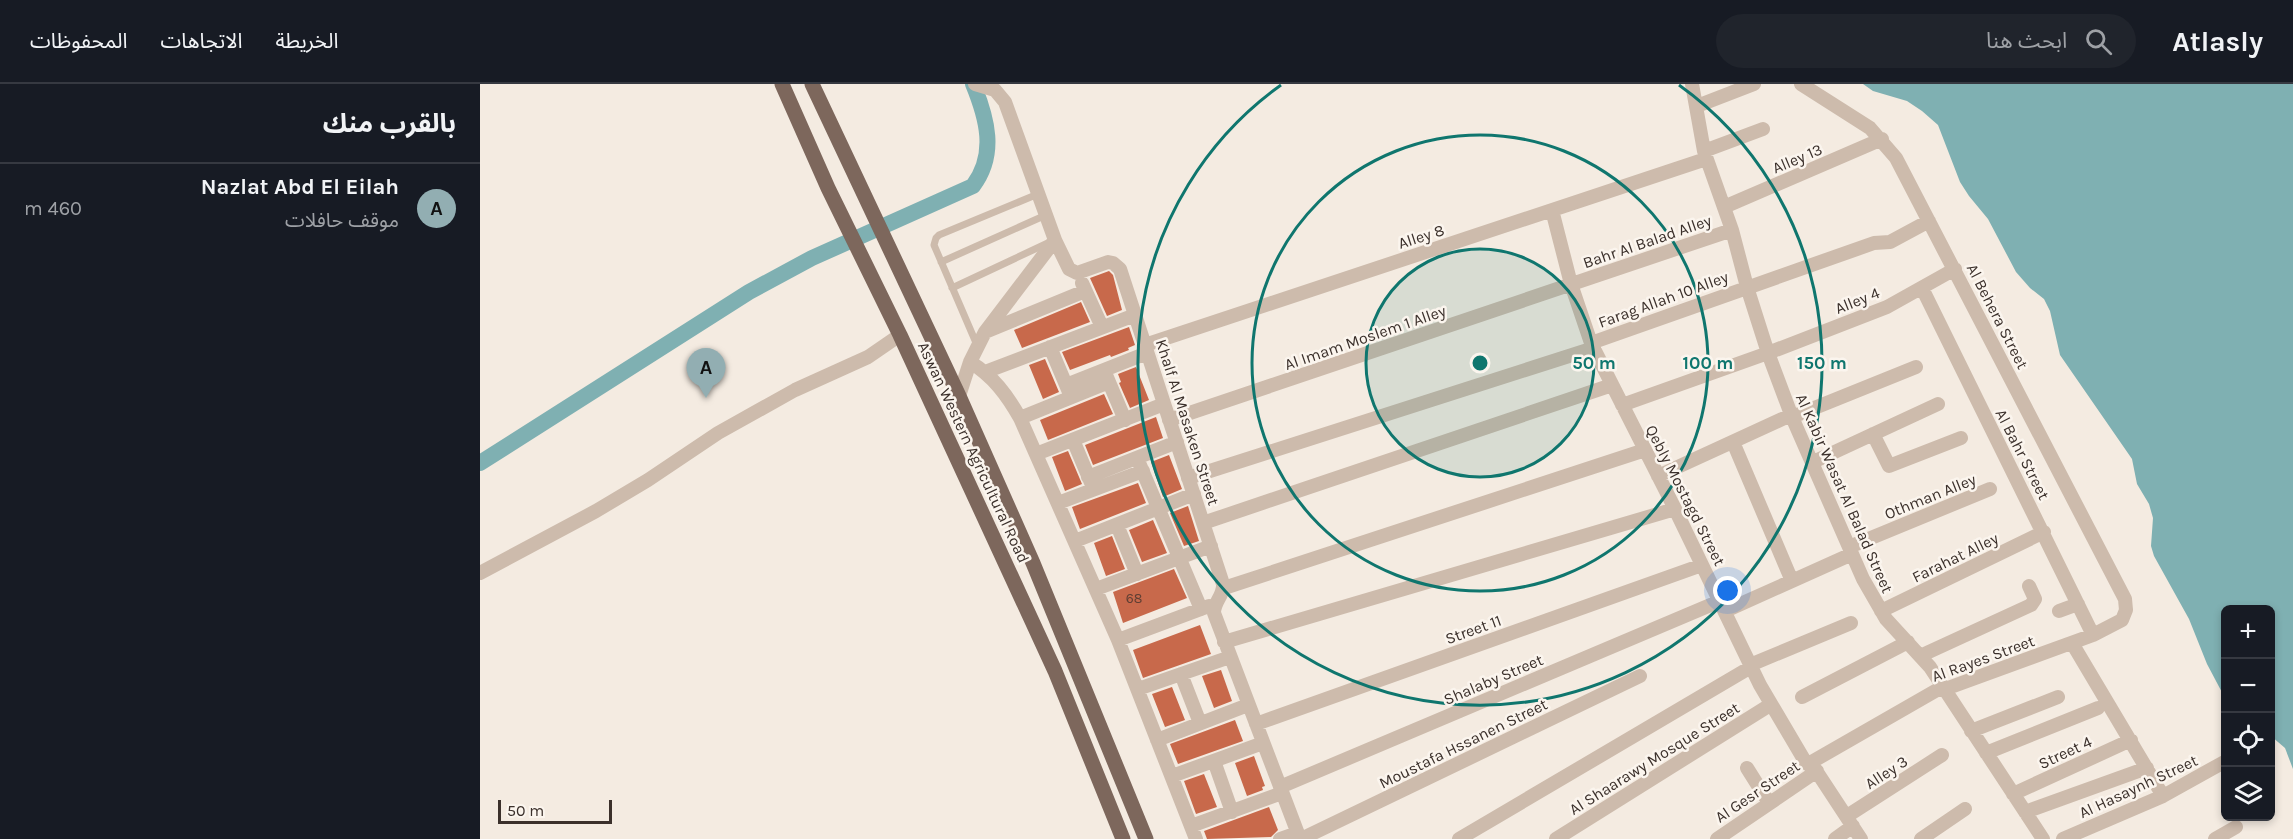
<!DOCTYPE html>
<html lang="ar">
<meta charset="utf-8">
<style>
:root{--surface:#171b24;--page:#20242c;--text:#f1f3f6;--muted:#9ea1a6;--line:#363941;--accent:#92aeb2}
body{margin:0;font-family:Karla,"Noto Sans Arabic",sans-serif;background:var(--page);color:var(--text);direction:rtl}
.controls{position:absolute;right:18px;bottom:18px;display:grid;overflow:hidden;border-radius:9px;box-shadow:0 3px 9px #0003}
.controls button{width:54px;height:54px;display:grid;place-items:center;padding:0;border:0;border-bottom:2px solid var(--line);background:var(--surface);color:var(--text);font:30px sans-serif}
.scale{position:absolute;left:18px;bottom:15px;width:114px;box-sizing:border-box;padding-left:6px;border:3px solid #3b302b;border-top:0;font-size:16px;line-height:21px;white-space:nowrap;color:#3b302b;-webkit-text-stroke:4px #fbf5ee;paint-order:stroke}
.you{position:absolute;left:1248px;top:507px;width:21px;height:21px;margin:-15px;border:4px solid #fff;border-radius:50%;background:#1a73e8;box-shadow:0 0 0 9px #1a73e833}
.badge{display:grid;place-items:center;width:39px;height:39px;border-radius:50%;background:var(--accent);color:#111;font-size:20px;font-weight:700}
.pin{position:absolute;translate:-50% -50px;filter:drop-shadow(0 2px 3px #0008)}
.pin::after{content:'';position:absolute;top:32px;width:21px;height:18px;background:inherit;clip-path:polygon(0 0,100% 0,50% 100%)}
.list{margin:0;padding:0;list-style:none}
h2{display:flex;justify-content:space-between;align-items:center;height:78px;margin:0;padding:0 24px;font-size:26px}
h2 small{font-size:20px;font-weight:400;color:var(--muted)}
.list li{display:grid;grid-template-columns:39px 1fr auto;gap:18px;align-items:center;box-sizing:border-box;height:90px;padding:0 24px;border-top:2px solid var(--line)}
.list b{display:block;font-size:22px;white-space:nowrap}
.list p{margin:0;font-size:20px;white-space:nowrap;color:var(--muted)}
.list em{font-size:20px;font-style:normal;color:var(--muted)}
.icon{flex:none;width:33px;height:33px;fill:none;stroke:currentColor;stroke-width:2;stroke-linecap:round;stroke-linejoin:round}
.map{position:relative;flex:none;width:1813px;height:755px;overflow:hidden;direction:ltr}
header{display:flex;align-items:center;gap:36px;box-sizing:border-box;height:84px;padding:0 30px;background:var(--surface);border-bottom:2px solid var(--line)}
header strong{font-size:28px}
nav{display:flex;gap:33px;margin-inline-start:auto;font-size:21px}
.search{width:420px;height:54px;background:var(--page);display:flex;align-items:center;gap:15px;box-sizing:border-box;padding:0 21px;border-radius:33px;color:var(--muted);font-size:22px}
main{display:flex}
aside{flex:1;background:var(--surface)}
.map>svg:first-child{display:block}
</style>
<header>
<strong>Atlasly</strong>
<div class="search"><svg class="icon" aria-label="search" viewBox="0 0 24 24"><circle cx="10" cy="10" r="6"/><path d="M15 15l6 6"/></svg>ابحث هنا</div>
<nav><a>الخريطة</a><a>الاتجاهات</a><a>المحفوظات</a></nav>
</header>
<main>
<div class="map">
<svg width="1813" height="755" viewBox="0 0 1813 755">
<rect width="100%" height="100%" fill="#f4ebe1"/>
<path fill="#7fb0b2" d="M1383,0h430v685l-8,-21 -14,-12 -1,-126h-44l-1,88 -18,-34 -18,-45 -35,-63 -3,-10 2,-28 -4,-14 -12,-20 -5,-25 -72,-104 -10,-44 -6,-12 -14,-11 -14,-16 -28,-53 -19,-23 -9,-14 -22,-57 -16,-14 -15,-10 -34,-10z"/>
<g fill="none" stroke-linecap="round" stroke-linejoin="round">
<path stroke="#7fb0b2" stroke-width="16" d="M0,379l269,-171 63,-34 161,-72c24,-32 14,-68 0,-102"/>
</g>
<path fill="#c8694b" d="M629,187l4,4 9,35 -15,6 -17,-38z
M601,218l9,20 -68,26 -8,-18z
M649,243l6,18 -7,3 1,2 -18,7 -1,-2 -40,15 -8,-18z
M565,275l14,33 -16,7 -14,-34z
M656,283l13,33 -19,8 -11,-25 2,-1 -3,-8z
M624,310l9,20 -65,26 -8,-20z
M676,333l7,21 -70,27 -8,-20z
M588,367l14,33 -17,7 -13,-34z
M689,371l13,34 -19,8 -12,-35z
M658,399l8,20 -66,26 -8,-22z
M708,422l11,35 -15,5 -14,-33z
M673,436l14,33 -25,9 -13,-32z
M632,452l13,33 -19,7 -12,-33z
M694,485l13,29 -64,25 -10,-31z
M720,541l11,29 -68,24 -10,-28z
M741,586l11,31 -18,7 -12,-32z
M692,603l13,33 -20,7 -13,-33z
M755,636l8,21 -65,23 -8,-20z
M774,672l11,30 -3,1 1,3 -16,6 -12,-33z
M724,690l13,33 -21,7 -12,-33z
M789,723l9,23 -7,7 -64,2 -3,-8z"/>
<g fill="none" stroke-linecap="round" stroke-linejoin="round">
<path stroke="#cdbbac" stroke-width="7" d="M461,178l105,-47
M472,204l98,-46
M497,261l-43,-100 2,-7 3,-3 99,-41"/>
<path stroke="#cdbbac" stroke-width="14" d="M495,0l20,6 10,12 50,138 14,29 8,4 31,-11 5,1 7,6 103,315c1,12 -9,17 -9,29l86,226
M1212,0l12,67 28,79 15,57 21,66 24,64 71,162 23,40 44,48 113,172
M1321,0l69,44 26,30 229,441 1,11 -4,10 -29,15 -145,53 -11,2 -129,74
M1217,22l57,-22
M1224,67l59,-22
M1244,123l158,-68
M1072,126l19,74 20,59 84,166 85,176 46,78 9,6 46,70
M602,199l20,44
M1442,204l171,347
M505,248l100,-41
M1111,259l283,-100 16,-1 39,-21
M665,261l561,-186
M570,263l19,45
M490,278c23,14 37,33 50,56l98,222 78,199
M505,288l150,-57
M626,291l19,45
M586,301l81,-32
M479,312l11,-34 15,-30 70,-92
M1142,321l146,-52 119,-46 68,-38
M1312,333l124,-50
M540,334l89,-36
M689,336l563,-190
M1393,350l16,32 72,-28
M593,356l19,45
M1253,358l59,139
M556,370l128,-50
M657,374l64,151
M1333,378l125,-58
M1178,392l133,-61
M608,393l89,-35
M708,394l406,-130
M578,419l85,-32
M723,439l409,-138
M637,441l20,49
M595,457l119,-47
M1369,463l141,-58
M0,489l116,-62 52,-31 70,-47 77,-43 73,-33 32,-22
M744,504l421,-138
M616,505l115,-43
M1245,527l127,-57
M1401,527l163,-79
M1579,527l19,-7
M638,556l91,-34
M744,558l451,-133
M1592,559l91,153
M1440,572l111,-51 4,-6 -6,-13
M1270,581l101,-42
M701,590l19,49
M658,605l92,-32
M1322,613l106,-55
M776,640l446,-159
M1491,647l87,-34
M677,656l91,-35
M1506,669l112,-45
M734,677l18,51
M1267,684l22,35
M692,692l91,-33
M800,703l440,-186
M1533,710l118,-54
M1545,728l122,-44
M1367,732l95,-61
M711,742l91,-33
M800,755l17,-6
M821,755l339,-163
M979,755l292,-172
M1076,755l214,-134
M1237,755l100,-68
M1355,755l18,-13
M1441,755l44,-30
M1583,755l100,-43 63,-35
M1735,755l21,-12"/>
<path stroke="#7d675c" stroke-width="15" d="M302,0l46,104 72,147 155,336 68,168
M332,0l147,312 74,167 113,276"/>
</g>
<circle cx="1000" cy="279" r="114" fill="#0f766e" fill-opacity=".12"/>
<g fill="none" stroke="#0f766e" stroke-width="3">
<circle cx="1000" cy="279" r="114"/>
<circle cx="1000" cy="279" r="228"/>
<path d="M1199 1A342 342 0 1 1 801 1"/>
</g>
<g text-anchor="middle" stroke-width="5" stroke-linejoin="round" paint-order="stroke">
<g font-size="14" fill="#5e3e33">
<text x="654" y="519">68</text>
</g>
<g font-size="16" fill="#3b302b" stroke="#fbf5ee">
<text transform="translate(1317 74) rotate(-23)" y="6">Alley 13</text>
<text transform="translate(941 152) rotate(-18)" y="6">Alley 8</text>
<text transform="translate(1167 157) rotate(-19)" y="6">Bahr Al Balad Alley</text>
<text transform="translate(1183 215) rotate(-20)" y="6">Farag Allah 10 Alley</text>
<text transform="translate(1377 216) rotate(-22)" y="6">Alley 4</text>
<text transform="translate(1518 232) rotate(63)" y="6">Al Behera Street</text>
<text transform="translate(885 253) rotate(-19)" y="6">Al Imam Moslem 1 Alley</text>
<text transform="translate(708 338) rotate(72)" y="6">Khalf Al Masaken Street</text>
<text transform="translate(494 368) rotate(65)" y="6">Aswan Western Agricultural Road</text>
<text transform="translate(1543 370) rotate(63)" y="6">Al Bahr Street</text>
<text transform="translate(1365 409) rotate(66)" y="6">Al Kabir Wasat Al Balad Street</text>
<text transform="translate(1206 411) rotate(63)" y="6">Qebly Mostagd Street</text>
<text transform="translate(1450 412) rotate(-22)" y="6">Othman Alley</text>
<text transform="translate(1475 473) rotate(-26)" y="6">Farahat Alley</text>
<text transform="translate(993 545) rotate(-20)" y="6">Street 11</text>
<text transform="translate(1503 574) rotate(-20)" y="6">Al Rayes Street</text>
<text transform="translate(1013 595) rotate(-23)" y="6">Shalaby Street</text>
<text transform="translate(983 659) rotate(-26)" y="6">Moustafa Hssanen Street</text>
<text transform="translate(1585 668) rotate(-25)" y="6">Street 4</text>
<text transform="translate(1174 674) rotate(-32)" y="6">Al Shaarawy Mosque Street</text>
<text transform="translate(1406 688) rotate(-33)" y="6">Alley 3</text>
<text transform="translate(1658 702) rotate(-25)" y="6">Al Hasaynh Street</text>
<text transform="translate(1277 707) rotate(-34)" y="6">Al Gesr Street</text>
</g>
</g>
<circle cx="1000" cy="279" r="9" fill="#0f766e" stroke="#fbf5ee" stroke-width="3"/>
<g font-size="18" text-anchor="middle" font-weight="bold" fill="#0f766e" stroke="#fbf5ee" stroke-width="5" stroke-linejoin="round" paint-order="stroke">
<text x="1114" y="285">50 m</text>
<text x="1228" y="285">100 m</text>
<text x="1342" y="285">150 m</text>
</g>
</svg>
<div class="controls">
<button>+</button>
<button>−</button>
<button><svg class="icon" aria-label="locate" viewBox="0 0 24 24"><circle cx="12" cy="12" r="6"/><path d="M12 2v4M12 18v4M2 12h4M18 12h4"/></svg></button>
<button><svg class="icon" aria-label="layers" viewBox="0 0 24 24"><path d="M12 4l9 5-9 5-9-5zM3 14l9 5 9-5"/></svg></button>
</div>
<div class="scale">50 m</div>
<div class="you"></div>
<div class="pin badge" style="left:226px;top:314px">A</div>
</div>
<aside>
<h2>بالقرب منك<small></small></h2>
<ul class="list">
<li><span class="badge">A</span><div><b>Nazlat Abd El Eilah</b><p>موقف حافلات</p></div><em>460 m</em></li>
</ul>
</aside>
</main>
